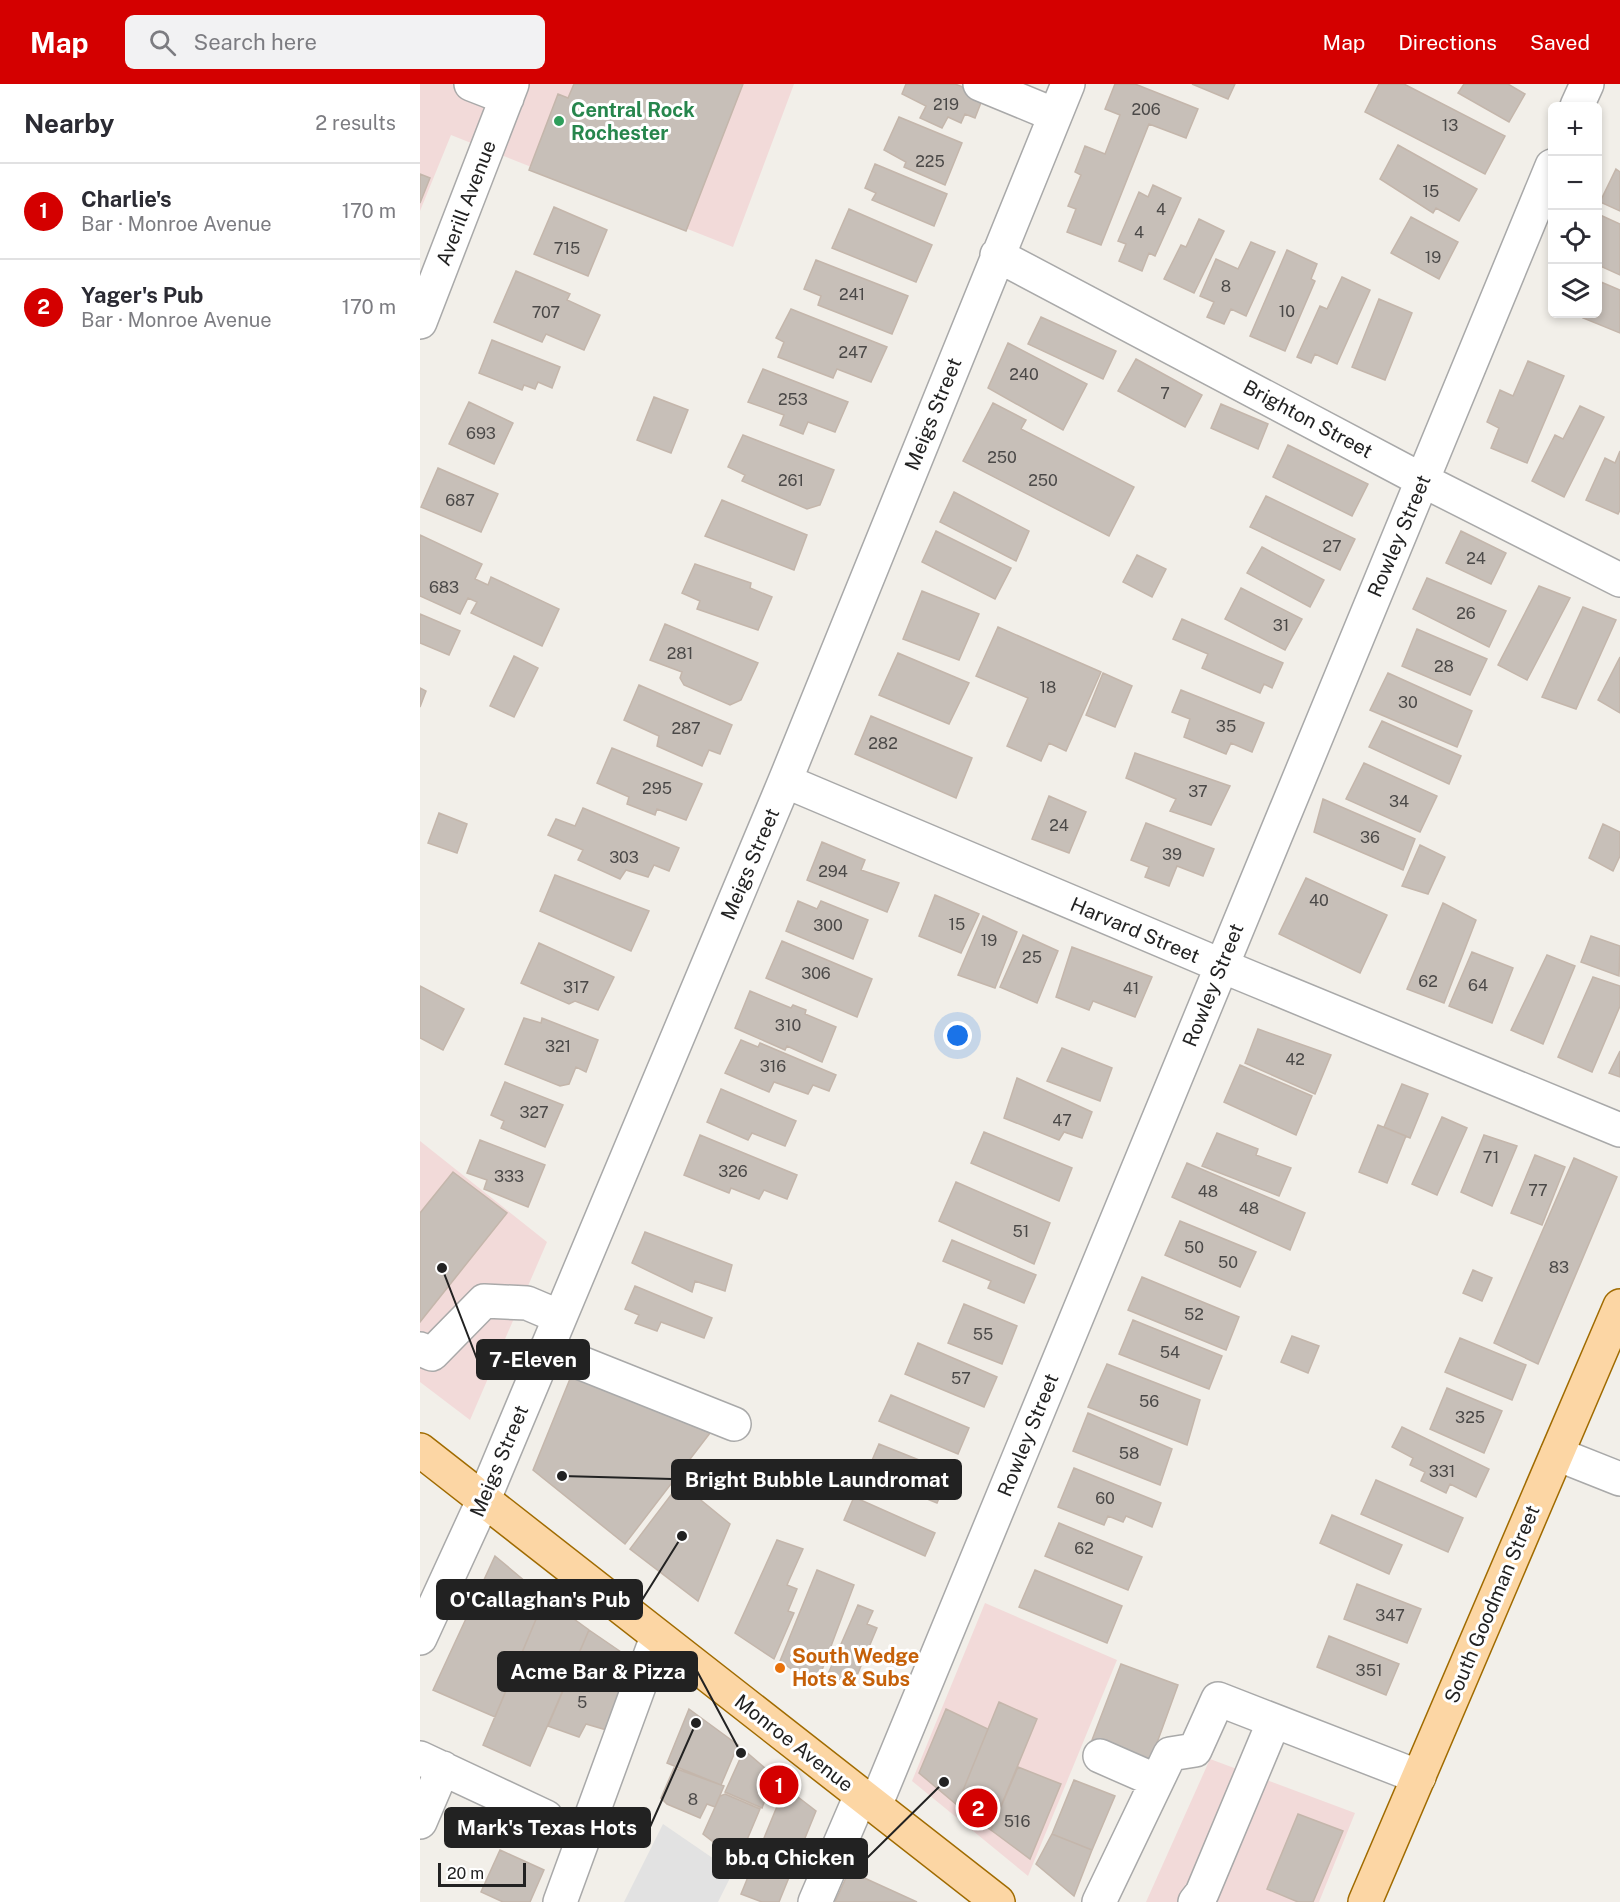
<!DOCTYPE html>
<meta charset="utf-8">
<style>
:root{--surface:#fff;--page:#f2f2f3;--text:#2b2b33;--muted:#7c7c81;--line:#e1e1e2;--accent:#d40000}
body{margin:0;font-family:"Public Sans",sans-serif;background:var(--page);color:var(--text)}
.controls{position:absolute;right:18px;top:18px;display:grid;overflow:hidden;border-radius:9px;box-shadow:0 3px 9px #0003}
.controls button{width:54px;height:54px;display:grid;place-items:center;padding:0;border:0;border-bottom:2px solid var(--line);background:var(--surface);color:var(--text);font:30px sans-serif}
.scale{position:absolute;left:18px;bottom:15px;width:88px;box-sizing:border-box;padding-left:6px;border:3px solid #222;border-top:0;font-size:16px;line-height:21px;white-space:nowrap;color:#222;-webkit-text-stroke:4px #fff;paint-order:stroke}
.you{position:absolute;left:538px;top:952px;width:21px;height:21px;margin:-15px;border:4px solid #fff;border-radius:50%;background:#1a73e8;box-shadow:0 0 0 9px #1a73e833}
.badge{display:grid;place-items:center;width:39px;height:39px;border-radius:50%;background:var(--accent);color:#fff;font-size:20px;font-weight:700}
.pin{position:absolute;translate:-50% -50%;border:3px solid #fff;box-shadow:0 2px 6px #0006}
.list{margin:0;padding:0;list-style:none}
h2{display:flex;justify-content:space-between;align-items:center;height:78px;margin:0;padding:0 24px;font-size:26px}
h2 small{font-size:20px;font-weight:400;color:var(--muted)}
.list li{display:grid;grid-template-columns:39px 1fr auto;gap:18px;align-items:center;box-sizing:border-box;height:96px;padding:0 24px;border-top:2px solid var(--line)}
.list b{display:block;font-size:22px;white-space:nowrap}
.list p{margin:0;font-size:20px;white-space:nowrap;color:var(--muted)}
.list em{font-size:20px;font-style:normal;color:var(--muted)}
.icon{flex:none;width:33px;height:33px;fill:none;stroke:currentColor;stroke-width:2;stroke-linecap:round;stroke-linejoin:round}
.map{position:relative;flex:none;width:1200px;height:1818px;overflow:hidden}
header{display:flex;align-items:center;gap:36px;box-sizing:border-box;height:84px;padding:0 30px;background:var(--accent);color:#fff}
header strong{font-size:28px}
nav{display:flex;gap:33px;margin-inline-start:auto;font-size:21px}
.search{width:420px;height:54px;background:var(--page);display:flex;align-items:center;gap:15px;box-sizing:border-box;padding:0 21px;border-radius:9px;color:var(--muted);font-size:22px}
main{display:flex}
aside{flex:1;background:var(--surface)}
.map>svg:first-child{display:block}
</style>
<header>
<strong>Map</strong>
<div class="search"><svg class="icon" aria-label="search" viewBox="0 0 24 24"><circle cx="10" cy="10" r="6"/><path d="M15 15l6 6"/></svg>Search here</div>
<nav><a>Map</a><a>Directions</a><a>Saved</a></nav>
</header>
<main>
<aside>
<h2>Nearby<small>2 results</small></h2>
<ul class="list">
<li><span class="badge">1</span><div><b>Charlie's</b><p>Bar · Monroe Avenue</p></div><em>170 m</em></li>
<li><span class="badge">2</span><div><b>Yager's Pub</b><p>Bar · Monroe Avenue</p></div><em>170 m</em></li>
</ul>
</aside>
<div class="map">
<svg width="1200" height="1818" viewBox="0 0 1200 1818">
<rect width="100%" height="100%" fill="#f2efe9"/>
<path fill="#f2dad9" d="M0,0h374l-61,163 -282,-112 -31,76z
M0,1057l127,101 -77,178 -50,-38z
M565,1519l132,57 -89,216 -116,-95z
M790,1675l145,54 -36,89h-173z"/>
<path fill="#e2e2e2" d="M243,1740l70,48 -15,30h-94z"/>
<path fill="#c7bfb8" stroke="#c4b6ab" stroke-width="1.5" d="M154,0h169l-57,147 -157,-61 29,-76 10,4z
M486,0h49l29,11 -9,23 -10,-4 -4,9 -13,-6 -6,11 -22,-10 6,-12 -24,-12z
M695,0h20l63,25 -12,29 -37,-14 -48,121 -34,-13 9,-23 -8,-3 13,-31 -6,-3 10,-26 20,8 15,-39 -15,-6z
M772,0h43l-7,15z
M959,0h25l101,52 -20,38 -120,-62z
M1044,0h44l17,10 -16,28 -51,-29z
M479,33l63,26 -17,42 -41,-18 2,-5 -22,-12z
M978,61l79,44 -18,32 -23,-13 -3,5 -53,-34z
M455,80l72,30 -13,32 -62,-26 4,-7 -11,-5z
M1196,85l4,3v39l-20,-9z
M0,90l10,4 -10,25z
M733,101l28,13 -26,58 -6,-3 -7,18 -23,-10 7,-17 -8,-3 21,-49 9,5z
M134,123l53,23 -19,46 -54,-22z
M429,125l83,36 -16,37 -84,-34z
M1178,130l22,10v51l-22,-10z
M991,133l47,25 -19,37 -48,-26z
M779,135l25,12 -30,62 -30,-14 17,-34 5,2z
M831,158l24,10 -29,64 -15,-7 -7,15 -17,-7 7,-15 -14,-6 16,-37 22,10z
M867,166l30,14 -6,15 4,2 -30,70 -35,-15z
M396,176l92,36 -16,38 -74,-29 3,-9 -17,-7z
M96,187l54,23 -3,6 33,15 -16,35 -38,-16 -4,8 -48,-20z
M922,193l28,13 -33,74 -22,-10 -4,9 -14,-6 23,-51 7,3z
M1181,198l19,8v43l-37,-15 2,-3 -4,-1h17v-25z
M959,215l33,14 -27,67 -33,-13z
M371,225l96,38 -16,35 -34,-13 -4,9 -55,-21 6,-15 -8,-4z
M621,233l75,34 -13,28 -75,-35z
M72,256l68,27 -8,21 -14,-6 -3,7 -11,-4 -2,5 -43,-17z
M588,259l79,41 -24,46 -75,-42z
M716,275l66,36 -17,32 -67,-36z
M1108,277l36,15 -37,87 -36,-15 8,-20 -12,-6 13,-32 13,6z
M343,285l85,33 -13,30 -27,-10 -5,12 -23,-9 4,-10 -36,-13z
M234,313l34,13 -17,43 -34,-13z
M49,318l44,21 -19,41 -45,-20z
M573,319l33,17 -5,9 113,58 -25,49 -146,-75z
M801,320l47,20 -10,25 -47,-21z
M1160,322l24,11 -40,80 -32,-16 23,-46 8,4z
M323,351l91,35 -14,35 -13,4 -65,-28 3,-6 -17,-8z
M868,361l80,39 -16,32 -79,-39z
M1200,367v59l-2,4 -32,-14 19,-42 10,5z
M18,384l60,26 -17,38 -60,-25z
M534,408l75,39 -13,30 -76,-39z
M846,412l89,43 -15,31 -90,-43z
M302,416l85,35 -13,35 -89,-34z
M516,447l75,37 -16,31 -73,-37z
M1041,447l45,22 -15,31 -45,-21z
M0,451l62,29 -7,15 13,6 3,-8 68,32 -17,37 -71,-33 6,-11 -9,-4 -8,16 -40,-18z
M842,463l62,33 -14,27 -63,-34z
M717,471l29,14 -14,28 -29,-15z
M275,480l56,19 -1,5 22,9 -14,33 -61,-21 3,-8 -18,-8z
M1007,494l79,33 -17,36 -76,-38z
M1119,502l31,12 -43,82 -29,-15z
M821,504l61,31 -17,31 -60,-31z
M502,507l57,23 -20,46 -56,-21z
M1163,523l33,13 -40,89 -34,-12z
M0,530l40,17 -11,24 -29,-12z
M762,535l101,44 -11,25 -8,-4 -4,9 -58,-25 6,-14 -35,-15z
M245,540l93,39 -17,37 -11,5 -46,-20 -4,-7 2,-6 -32,-12z
M578,543l103,45 -35,79 -17,-8 -8,18 -34,-15 21,-48 -52,-22z
M997,545l70,30 -17,36 -68,-29z
M478,569l71,30 -20,41 -70,-29z
M94,572l24,12 -24,49 -24,-11z
M1200,573v56l-22,-13z
M683,589l29,13 -17,41 -29,-12z
M968,589l84,38 -15,36 -87,-37z
M219,601l93,40 -12,29 -11,-4 -7,16 -45,-20 2,-10 -35,-16z
M0,604l6,3 -6,16z
M761,606l83,33 -12,29 -21,-9 -5,11 -42,-17 6,-18 -18,-7z
M451,632l101,42 -16,40 -101,-44z
M962,637l79,35 -12,28 -80,-37z
M192,664l90,36 -16,36 -29,-11 -2,6 -28,-11 2,-7 -32,-14z
M715,669l95,33 -19,39 -41,-14 6,-12 -50,-21z
M944,679l73,33 -17,36 -74,-33z
M629,712l37,16 -17,41 -37,-14z
M903,715l92,40 -12,31 -89,-38z
M163,724l96,40 -10,23 -15,-6 -6,12 -22,-7 -6,9 -42,-19 5,-10 -35,-15 8,-16 19,7z
M19,729l28,11 -10,29 -29,-10z
M726,739l68,26 -11,27 -26,-10 -8,20 -24,-9 4,-10 -18,-7z
M1183,740l17,8v24l-7,15 -24,-13z
M402,758l43,18 -4,10 38,13 -12,29 -80,-32z
M1000,761l25,12 -17,37 -26,-8z
M135,791l94,36 -18,40 -91,-40z
M886,794l81,37 -27,58 -81,-39z
M515,811l44,19 -18,39 -42,-17z
M378,817l19,8 4,-8 47,19 -15,39 -67,-28z
M1023,819l33,17 -32,83 -37,-14z
M563,832l34,16 -22,56 -37,-13z
M603,851l35,16 -21,52 -37,-16z
M1171,852l29,10 -1,30 -38,-14z
M362,857l90,38 -15,38 -91,-39z
M119,859l75,34 -16,33 -23,-9 -6,3 -48,-21z
M652,863l80,30 -17,40 -42,-16 -4,9 -33,-13z
M1052,868l41,16 -21,55 -43,-17z
M1127,871l28,11 -32,78 -32,-14z
M1173,893l27,9v20l-28,66 -34,-15z
M0,902l44,23 -21,41 -23,-12z
M330,907l41,17 2,-3 13,5 -1,4 31,13 -14,35 -35,-16 -2,4 -50,-22z
M104,934l17,5 1,-5 56,22 -12,32 -10,-5 -7,17 -9,2 -55,-22z
M838,945l73,26 -16,39 -70,-31z
M321,956l17,7 2,-4 76,32 -7,16 -16,-6 -5,9 -34,-12 -5,10 -44,-19z
M642,964l50,20 -12,33 -53,-20z
M1200,967v26l-11,-4z
M820,981l72,31 -16,39 -72,-33z
M597,994l75,34 -10,26 -18,-6 -5,8 -55,-22z
M85,998l58,23 -18,42 -44,-19 3,-7 -13,-6z
M982,1000l26,10 -18,44 -26,-11z
M301,1005l75,32 -11,25 -33,-13 -4,7 -41,-18z
M1022,1033l25,11 -30,67 -25,-11z
M958,1041l28,11 -19,47 -28,-11z
M564,1048l88,36 -13,33 -88,-38z
M797,1049l41,16 -2,6 35,13 -12,28 -77,-30z
M280,1051l97,40 -10,24 -23,-9 -5,9 -28,-11 -2,5 -45,-18z
M1064,1051l33,11 -25,60 -31,-14z
M60,1056l65,25 -17,42 -44,-18 3,-9 -20,-7z
M1115,1071l30,12 -23,58 -31,-12z
M1154,1074l43,19 -79,187 -44,-21z
M767,1079l118,50 -15,37 -118,-53z
M33,1088l54,41 -87,109v-109z
M536,1098l94,41 -16,41 -95,-43z
M760,1137l76,31 -16,35 -75,-32z
M225,1148l87,33 -7,26 -30,-10 -3,11 -60,-29z
M532,1156l84,35 -12,28 -36,-15 3,-7 -48,-20z
M1053,1186l19,8 -10,23 -19,-8z
M722,1193l97,40 -13,33 -98,-40z
M215,1202l77,32 -8,20 -43,-16 -4,9 -22,-8 4,-8 -14,-6z
M544,1220l53,22 -15,38 -54,-21z
M713,1236l89,36 -13,33 -90,-35z
M872,1252l27,10 -11,27 -27,-11z
M1040,1254l66,27 -14,35 -67,-28z
M498,1259l79,34 -13,30 -79,-33z
M687,1280l93,36 -13,45 -99,-38z
M152,1290l138,59 -85,111 -92,-74z
M1027,1304l55,23 -18,42 -54,-24z
M471,1311l78,33 -11,26 -79,-33z
M668,1329l84,36 -12,36 -87,-34z
M982,1343l87,42 -13,28 -26,-13 -4,9 -25,-12 4,-9 -15,-7 3,-7 -21,-11z
M459,1360l45,18 -3,6 26,11 -10,24 -27,-11 -2,6 -44,-19z
M654,1384l87,35 -9,24 -26,-11 -3,6 -15,-6 -4,9 -46,-18z
M956,1396l87,38 -15,34 -87,-38z
M260,1399l50,41 -32,77 -68,-52z
M434,1413l81,36 -10,23 -81,-36z
M912,1431l70,30 -13,29 -69,-31z
M639,1439l83,34 -14,33 -83,-34z
M357,1456l26,9 -16,36 10,4 -9,22 6,2 -20,46 -39,-26z
M75,1472l50,42 -50,119 -62,-27z
M397,1486l37,15 -38,101 -36,-25z
M615,1486l87,36 -15,37 -88,-36z
M937,1500l64,25 -14,34 -63,-24z
M125,1514l44,32 -59,136 -47,-21z
M438,1521l15,6 -6,13 10,4 -24,57 -25,-11z
M169,1546l51,35 -30,66 -24,-7 -7,13 -31,-11z
M909,1552l70,28 -13,31 -69,-28z
M701,1580l57,21 -28,77 -58,-22z
M579,1618l38,17 -46,111 -34,-25z
M269,1625l49,36 -17,40 -54,-22z
M526,1625l42,20 -31,76 -38,-32z
M324,1666l30,26 -12,32 -37,-16z
M598,1683l43,17 -31,75 -39,-29z
M254,1684l50,18 -9,21 -8,-3 -7,14 -33,-14 -6,-6z
M654,1696l41,16 -23,54 -40,-16z
M365,1703l31,24 -37,91h-17l-21,-8z
M305,1710l35,15 -22,52 -35,-27 17,-38z
M878,1730l45,17 -30,71h-15l-31,-13z
M632,1750l40,16 -18,46 -38,-32z
M80,1766l44,20 -14,32h-27l-22,-10z
M429,1787l68,31h-82z"/>
<g fill="none" stroke-linecap="round" stroke-linejoin="round">
<defs>
<path id="minor" d="M51,0l36,14
M560,0l75,31
M1157,22l10,-22
M577,171l425,225 198,100
M0,238l92,-238
M365,697l454,192 381,157
M0,1265l12,5 52,-53 43,2 33,14
M126,1265l188,75
M1137,1370l63,25
M0,1554l63,-137 302,-720 283,-697
M680,1672l57,25
M0,1674l126,59
M455,1722l677,-1640
M0,1738l23,-54
M140,1818l97,-265
M395,1818l46,-107
M679,1818l71,-148 25,-4 23,-51 201,78
M775,1818l7,-9 72,-172"/>
<path id="major" d="M0,1366l578,452
M945,1818l255,-596"/>
</defs>
<use href="#minor" stroke="#a9a9a9" stroke-width="36"/>
<use href="#major" stroke="#a06b00" stroke-width="36"/>
<use href="#minor" stroke="#fff" stroke-width="33"/>
<use href="#major" stroke="#fcd6a4" stroke-width="33"/>
</g>
<circle fill="#2e9e5b" stroke="#fff" stroke-width="2" cx="139" cy="37" r="6"/>
<circle fill="#e8710a" stroke="#fff" stroke-width="2" cx="360" cy="1584" r="6"/>
<g text-anchor="middle" stroke-width="6" stroke-linejoin="round" paint-order="stroke">
<g font-size="16" fill="#4b4948">
<text x="526" y="26">219</text>
<text x="726" y="31">206</text>
<text x="1030" y="47">13</text>
<text x="510" y="83">225</text>
<text x="1011" y="113">15</text>
<text x="741" y="131">4</text>
<text x="719" y="154">4</text>
<text x="147" y="170">715</text>
<text x="1013" y="179">19</text>
<text x="806" y="208">8</text>
<text x="432" y="216">241</text>
<text x="867" y="233">10</text>
<text x="126" y="234">707</text>
<text x="433" y="274">247</text>
<text x="604" y="296">240</text>
<text x="745" y="315">7</text>
<text x="373" y="321">253</text>
<text x="61" y="355">693</text>
<text x="582" y="379">250</text>
<text x="371" y="402">261</text>
<text x="623" y="402">250</text>
<text x="40" y="422">687</text>
<text x="912" y="468">27</text>
<text x="1056" y="480">24</text>
<text x="24" y="509">683</text>
<text x="1046" y="535">26</text>
<text x="861" y="547">31</text>
<text x="260" y="575">281</text>
<text x="1024" y="588">28</text>
<text x="628" y="609">18</text>
<text x="988" y="624">30</text>
<text x="806" y="648">35</text>
<text x="266" y="650">287</text>
<text x="463" y="665">282</text>
<text x="237" y="710">295</text>
<text x="778" y="713">37</text>
<text x="979" y="723">34</text>
<text x="639" y="747">24</text>
<text x="950" y="759">36</text>
<text x="752" y="776">39</text>
<text x="204" y="779">303</text>
<text x="413" y="793">294</text>
<text x="899" y="822">40</text>
<text x="537" y="846">15</text>
<text x="408" y="847">300</text>
<text x="569" y="862">19</text>
<text x="612" y="879">25</text>
<text x="396" y="895">306</text>
<text x="1008" y="903">62</text>
<text x="1058" y="907">64</text>
<text x="156" y="909">317</text>
<text x="711" y="910">41</text>
<text x="368" y="947">310</text>
<text x="138" y="968">321</text>
<text x="875" y="981">42</text>
<text x="353" y="988">316</text>
<text x="114" y="1034">327</text>
<text x="642" y="1042">47</text>
<text x="1071" y="1079">71</text>
<text x="313" y="1093">326</text>
<text x="89" y="1098">333</text>
<text x="1118" y="1112">77</text>
<text x="788" y="1113">48</text>
<text x="829" y="1130">48</text>
<text x="601" y="1153">51</text>
<text x="774" y="1169">50</text>
<text x="808" y="1184">50</text>
<text x="1139" y="1189">83</text>
<text x="774" y="1236">52</text>
<text x="563" y="1256">55</text>
<text x="750" y="1274">54</text>
<text x="541" y="1300">57</text>
<text x="729" y="1323">56</text>
<text x="1050" y="1339">325</text>
<text x="709" y="1375">58</text>
<text x="1022" y="1393">331</text>
<text x="685" y="1420">60</text>
<text x="664" y="1470">62</text>
<text x="970" y="1537">347</text>
<text x="949" y="1592">351</text>
<text x="162" y="1624">5</text>
<text x="273" y="1721">8</text>
<text x="597" y="1743">516</text>
</g>
<g font-size="20" font-weight="bold" fill="#27864d" stroke="#fff" text-anchor="start">
<text x="151" y="33">Central Rock<tspan x="151" dy="23">Rochester</tspan></text>
</g>
<g font-size="20" fill="#222" stroke="#fff">
<text transform="translate(46 119) rotate(-69)" y="7">Averill Avenue</text>
<text transform="translate(513 330) rotate(-68)" y="7">Meigs Street</text>
<text transform="translate(888 335) rotate(28)" y="7">Brighton Street</text>
<text transform="translate(979 452) rotate(-67)" y="7">Rowley Street</text>
<text transform="translate(330 780) rotate(-67)" y="7">Meigs Street</text>
<text transform="translate(715 846) rotate(23)" y="7">Harvard Street</text>
<text transform="translate(793 901) rotate(-68)" y="7">Rowley Street</text>
<text transform="translate(608 1351) rotate(-68)" y="7">Rowley Street</text>
<text transform="translate(79 1377) rotate(-67)" y="7">Meigs Street</text>
<text transform="translate(1072 1520) rotate(-67)" y="7">South Goodman Street</text>
<text transform="translate(374 1659) rotate(38)" y="7">Monroe Avenue</text>
</g>
<g font-size="20" font-weight="bold" fill="#c56008" stroke="#fff" text-anchor="start">
<text x="372" y="1579">South Wedge<tspan x="372" dy="23">Hots &amp; Subs</tspan></text>
</g>
</g>
<path fill="none" stroke="#222" stroke-width="2" d="M22 1184L57 1275M142 1392L252 1395M262 1452L222 1516M321 1669L277 1587M276 1639L230 1743M524 1698L447 1774"/>
<g fill="#222" stroke="#fff" stroke-width="2">
<circle cx="22" cy="1184" r="6"/>
<circle cx="142" cy="1392" r="6"/>
<circle cx="262" cy="1452" r="6"/>
<circle cx="321" cy="1669" r="6"/>
<circle cx="276" cy="1639" r="6"/>
<circle cx="524" cy="1698" r="6"/>
</g>
<g fill="#222" stroke="#222" stroke-width="2">
<rect x="57" y="1256" width="112" height="39" rx="6"/>
<rect x="252" y="1376" width="289" height="39" rx="6"/>
<rect x="17" y="1496" width="205" height="39" rx="6"/>
<rect x="78" y="1568" width="199" height="39" rx="6"/>
<rect x="25" y="1724" width="205" height="39" rx="6"/>
<rect x="293" y="1755" width="154" height="39" rx="6"/>
</g>
<g font-size="21" text-anchor="middle" font-weight="bold" fill="#fff">
<text x="113" y="1283">7-Eleven</text>
<text x="397" y="1403">Bright Bubble Laundromat</text>
<text x="120" y="1523">O'Callaghan's Pub</text>
<text x="178" y="1595">Acme Bar &amp; Pizza</text>
<text x="127" y="1751">Mark's Texas Hots</text>
<text x="370" y="1781">bb.q Chicken</text>
</g>
</svg>
<div class="controls">
<button>+</button>
<button>−</button>
<button><svg class="icon" aria-label="locate" viewBox="0 0 24 24"><circle cx="12" cy="12" r="6"/><path d="M12 2v4M12 18v4M2 12h4M18 12h4"/></svg></button>
<button><svg class="icon" aria-label="layers" viewBox="0 0 24 24"><path d="M12 4l9 5-9 5-9-5zM3 14l9 5 9-5"/></svg></button>
</div>
<div class="scale">20 m</div>
<div class="you"></div>
<div class="pin badge" style="left:359px;top:1701px">1</div>
<div class="pin badge" style="left:558px;top:1724px">2</div>
</div>
</main>
